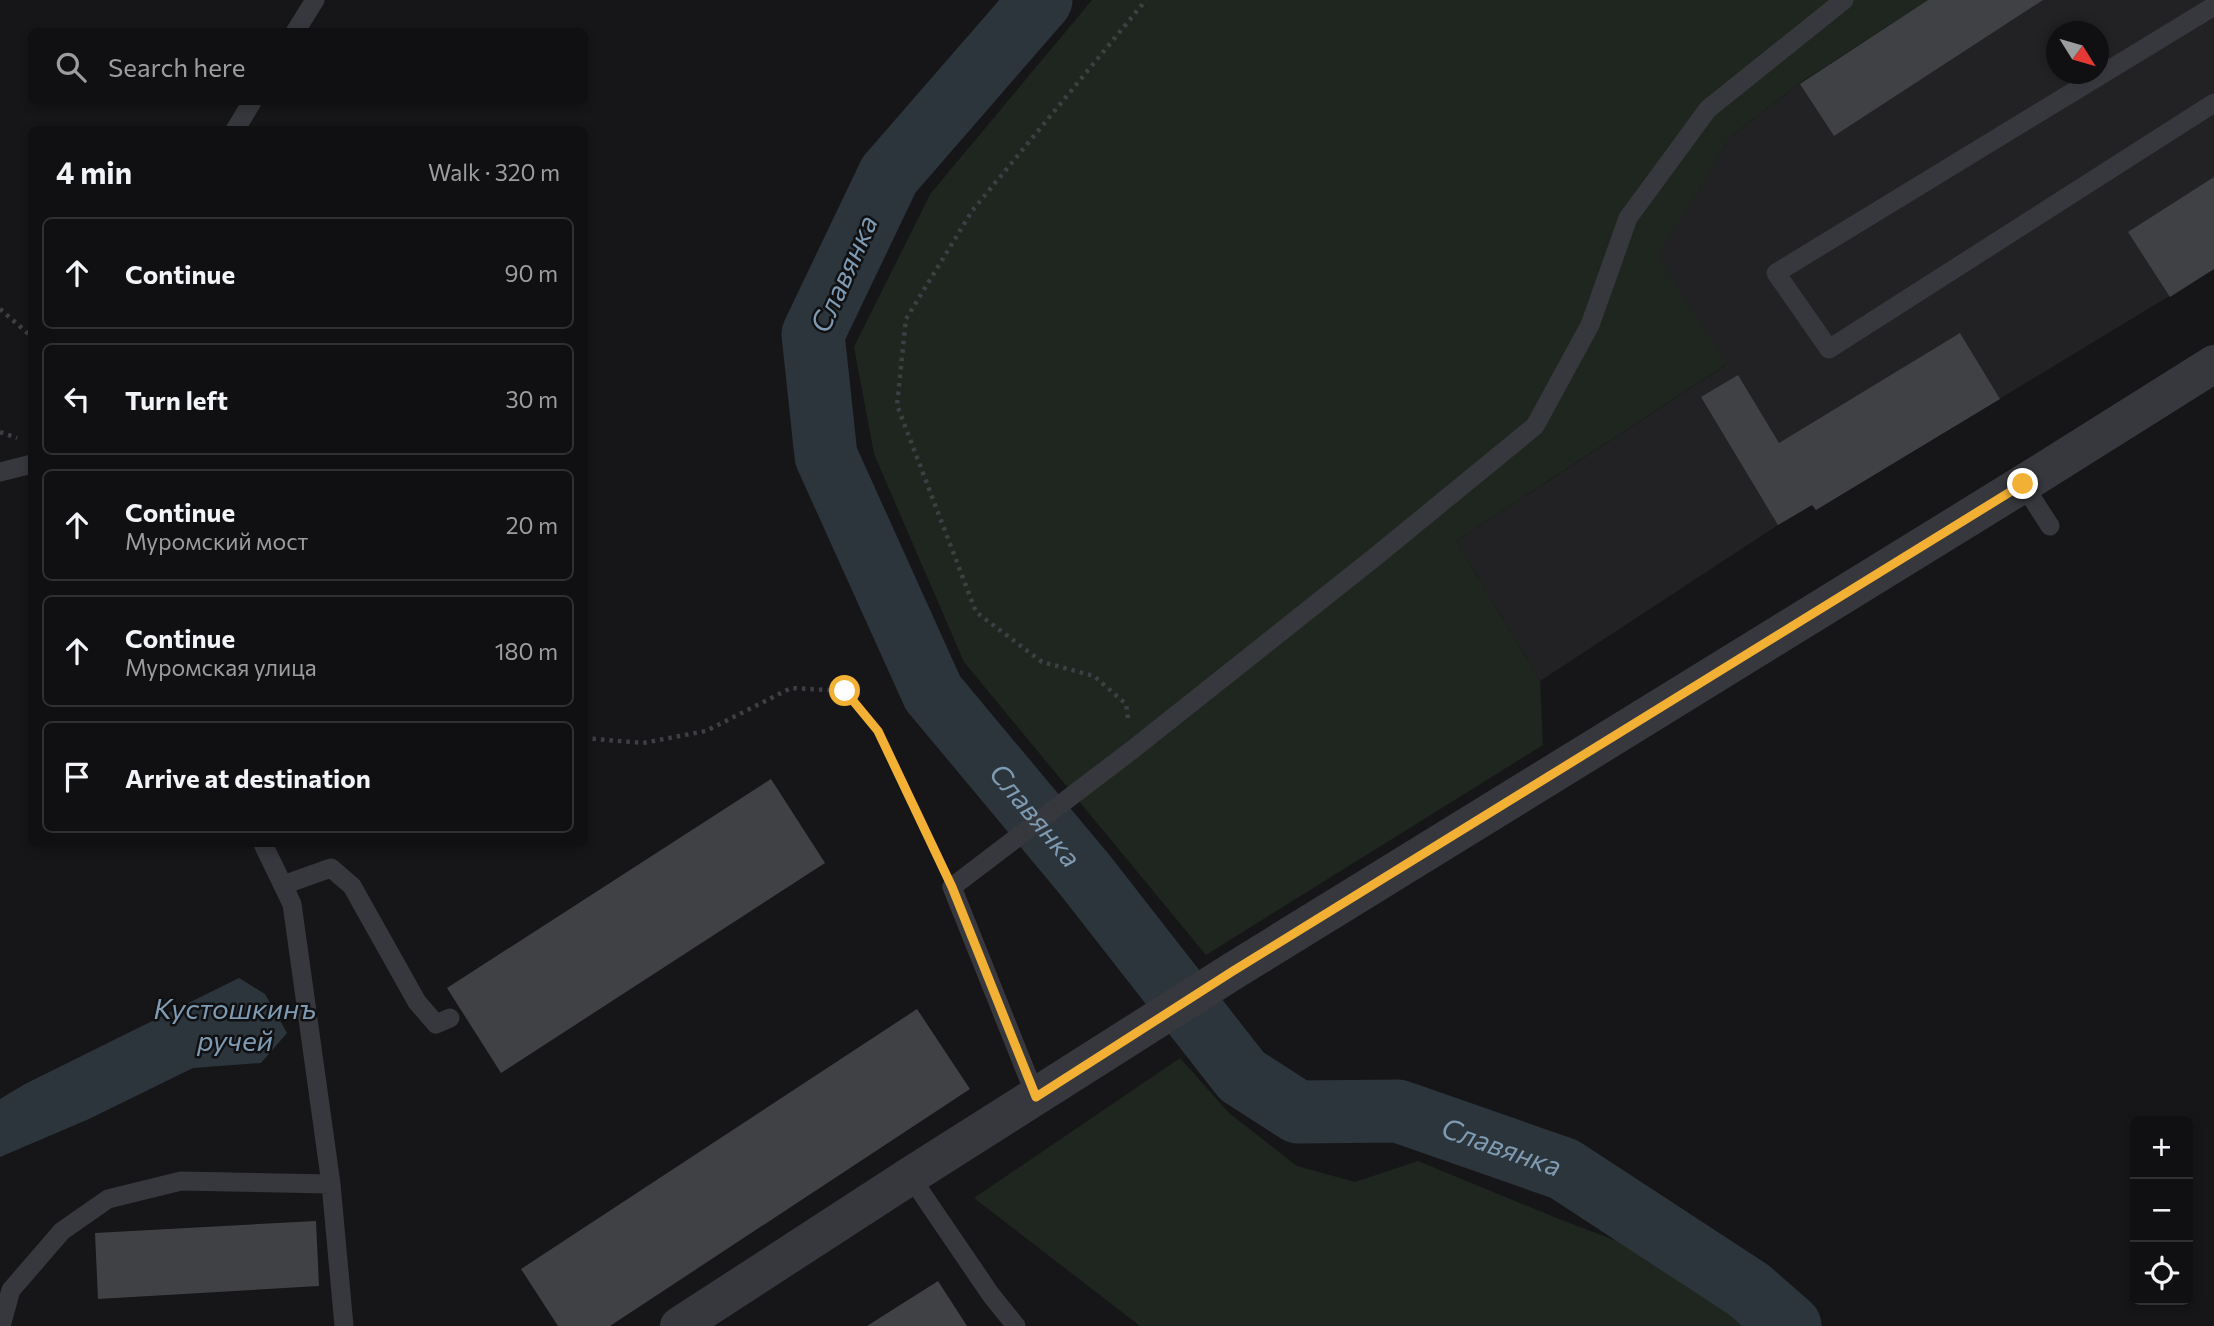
<!DOCTYPE html>
<meta charset="utf-8">
<style>
:root{--surface:#101012;--page:#19191b;--text:#f1f3f6;--muted:#9c9d9f;--line:#303032}
body{margin:0;font-family:Commissioner,sans-serif;background:var(--page);color:var(--text)}
.controls{position:absolute;right:21px;bottom:21px;display:grid;overflow:hidden;border-radius:10px;box-shadow:0 4px 10px #0003}
.controls button{width:63px;height:63px;display:grid;place-items:center;padding:0;border:0;border-bottom:2px solid var(--line);background:var(--surface);color:var(--text);font:35px sans-serif}
.compass{position:absolute;left:2046px;top:21px;width:63px;height:63px;border-radius:50%;background:var(--surface);box-shadow:0 4px 10px #0003;rotate:127deg}
.stop{position:absolute;width:21px;height:21px;margin:-16px;border:5px solid #f2b134;border-radius:50%;background:#fff}
.stop.end{background:#f2b134;border-color:#fff;box-shadow:0 2px 7px #0008}
.list{margin:0;padding:0;list-style:none}
h2{display:flex;justify-content:space-between;align-items:center;height:91px;margin:0;padding:0 28px;font-size:30px}
h2 small{font-size:23px;font-weight:400;color:var(--muted)}
.list li{display:grid;grid-template-columns:46px 1fr auto;gap:21px;align-items:center;box-sizing:border-box;height:112px;margin:0 14px 14px;padding:0 14px;border:2px solid var(--line);border-radius:10px}
.list b{display:block;font-size:26px;white-space:nowrap}
.list p{margin:0;font-size:23px;white-space:nowrap;color:var(--muted)}
.list em{font-size:23px;font-style:normal;color:var(--muted)}
.icon{flex:none;width:38px;height:38px;fill:none;stroke:currentColor;stroke-width:2;stroke-linecap:round;stroke-linejoin:round}
.map{position:relative;flex:none;width:2214px;height:1326px;overflow:hidden}
.search{position:absolute;background:var(--surface);box-shadow:0 4px 10px #0003;left:28px;top:28px;width:560px;height:77px;display:flex;align-items:center;gap:18px;box-sizing:border-box;padding:0 24px;border-radius:10px;color:var(--muted);font-size:26px}
.panel{position:absolute;background:var(--surface);box-shadow:0 4px 10px #0003;left:28px;top:126px;width:560px;height:721px;border-radius:10px}
.map>svg:first-child{display:block}
</style>
<div class="map">
<svg width="2214" height="1326" viewBox="0 0 2214 1326">
<rect width="100%" height="100%" fill="#161618"/>
<path fill="#222225" fill-rule="evenodd" d="M1928,0h286v269l-398,241 -4,-5 -34,20 -238,156 -84,-140 270,-176 -69,-109 74,-120 68,-52zM2056,32h42v42h-42z"/>
<path fill="#1e261f" d="M1092,0h836l-128,83 -69,53 -73,120 69,108 -271,177 84,140 3,64 -337,210 -242,-293 -90,-208 -20,-107 77,-154z
M1180,1058l49,55 68,53 58,16 63,-21 141,58 145,55 61,52h-625l-166,-128z"/>
<path fill="#2c353c" d="M239,978l26,16 22,39 -26,30 -68,5 -104,51 -89,38v-58l25,-15z"/>
<g fill="none" stroke-linecap="round" stroke-linejoin="round">
<path stroke="#2c353c" stroke-width="63" id="s1" d="M1041,0l-152,175 -76,159 13,122 107,237 152,182 157,201 56,36 100,-1 166,58 185,121 41,36"/>
</g>
<path fill="#404145" d="M1928,0h115l-209,136 -34,-52z
M2214,177v92l-44,28 -42,-65z
M1960,333l40,66 -184,111 -4,-5 -34,20 -77,-128 37,-22 41,68z
M771,779l54,84 -324,210 -54,-85z
M917,1009l53,80 -360,237h-52l-37,-57z
M316,1221l3,65 -221,13 -3,-66z
M938,1281l29,45h-100z"/>
<g fill="none" stroke-linecap="round" stroke-linejoin="round">
<path stroke="#3d3f44" stroke-width="4.5" stroke-dasharray="3.5 5" stroke-linecap="butt" d="M0,309l32,28
M0,432l17,6
M1128,718l-2,-14 -32,-28 -52,-14 -66,-50 -79,-207 9,-86 66,-108 174,-211
M584,738l59,5 63,-12 85,-43 54,3 33,40 63,133"/>
<path stroke="#37383d" stroke-width="19" d="M2214,6l-438,267 53,76 385,-246
M295,32l20,-32
M235,130l17,-28
M0,472l32,-8
M2023,484l27,42
M263,844l29,60 39,280 13,142
M283,885l48,-17 21,18 65,116 19,22 14,-6
M1036,1097l-84,-210 180,-137 243,-193 160,-131 55,-101 38,-107 80,-109 136,-109
M910,1176l81,119 25,31
M1,1326l10,-36 51,-59 46,-32 73,-18 150,3"/>
<path stroke="#37383d" stroke-width="38" d="M679,1326l231,-150 323,-205 790,-487 191,-120"/>
</g>
<g fill="none" stroke-linecap="round" stroke-linejoin="round">
<path stroke="#f2b134" stroke-width="9" d="M845,691l33,40 74,156 84,210 197,-126 790,-487"/>
</g>
<g text-anchor="middle" stroke-width="5" stroke-linejoin="round" paint-order="stroke">
<g font-size="28" font-style="italic" fill="#7f9bb3" stroke="#111113">
<text transform="translate(844 274) rotate(-66)" y="10">Славянка</text>
<text dy="10" stroke="none"><textPath href="#s1" startOffset="950">Славянка</textPath></text>
<text x="235" y="1019">Кустошкинъ<tspan x="235" dy="32">ручей</tspan></text>
<text dy="10" stroke="none"><textPath href="#s1" startOffset="1559">Славянка</textPath></text>
</g>
</g>
</svg>
<div class="controls">
<button>+</button>
<button>−</button>
<button><svg class="icon" aria-label="locate" viewBox="0 0 24 24"><circle cx="12" cy="12" r="6"/><path d="M12 2v4M12 18v4M2 12h4M18 12h4"/></svg></button>
</div>
<svg class="compass" viewBox="-18 -18 36 36"><path d="M0-13l5 13h-10z" fill="#e53935"/><path d="M0 13l5-13h-10z" fill="#9c9d9f"/></svg>
<div class="stop" style="left:845px;top:691px"></div>
<div class="stop end" style="left:2023px;top:484px"></div>
<div class="search"><svg class="icon" aria-label="search" viewBox="0 0 24 24"><circle cx="10" cy="10" r="6"/><path d="M15 15l6 6"/></svg>Search here</div>
<section class="panel">
<h2>4 min<small>Walk · 320 m</small></h2>
<ul class="list">
<li><svg class="icon" aria-label="ahead" viewBox="0 0 24 24"><path d="M12 20V5M6 11l6-6 6 6"/></svg><div><b>Continue</b></div><em>90 m</em></li>
<li><svg class="icon" aria-label="left" viewBox="0 0 24 24"><path d="M17 20v-9H6M10 6l-5 5 5 5"/></svg><div><b>Turn left</b></div><em>30 m</em></li>
<li><svg class="icon" aria-label="ahead" viewBox="0 0 24 24"><path d="M12 20V5M6 11l6-6 6 6"/></svg><div><b>Continue</b><p>Муромский мост</p></div><em>20 m</em></li>
<li><svg class="icon" aria-label="ahead" viewBox="0 0 24 24"><path d="M12 20V5M6 11l6-6 6 6"/></svg><div><b>Continue</b><p>Муромская улица</p></div><em>180 m</em></li>
<li><svg class="icon" aria-label="arrive" viewBox="0 0 24 24"><path d="M6 21V4h12l-3 4 3 4H6"/></svg><div><b>Arrive at destination</b></div></li>
</ul>
</section>
</div>
